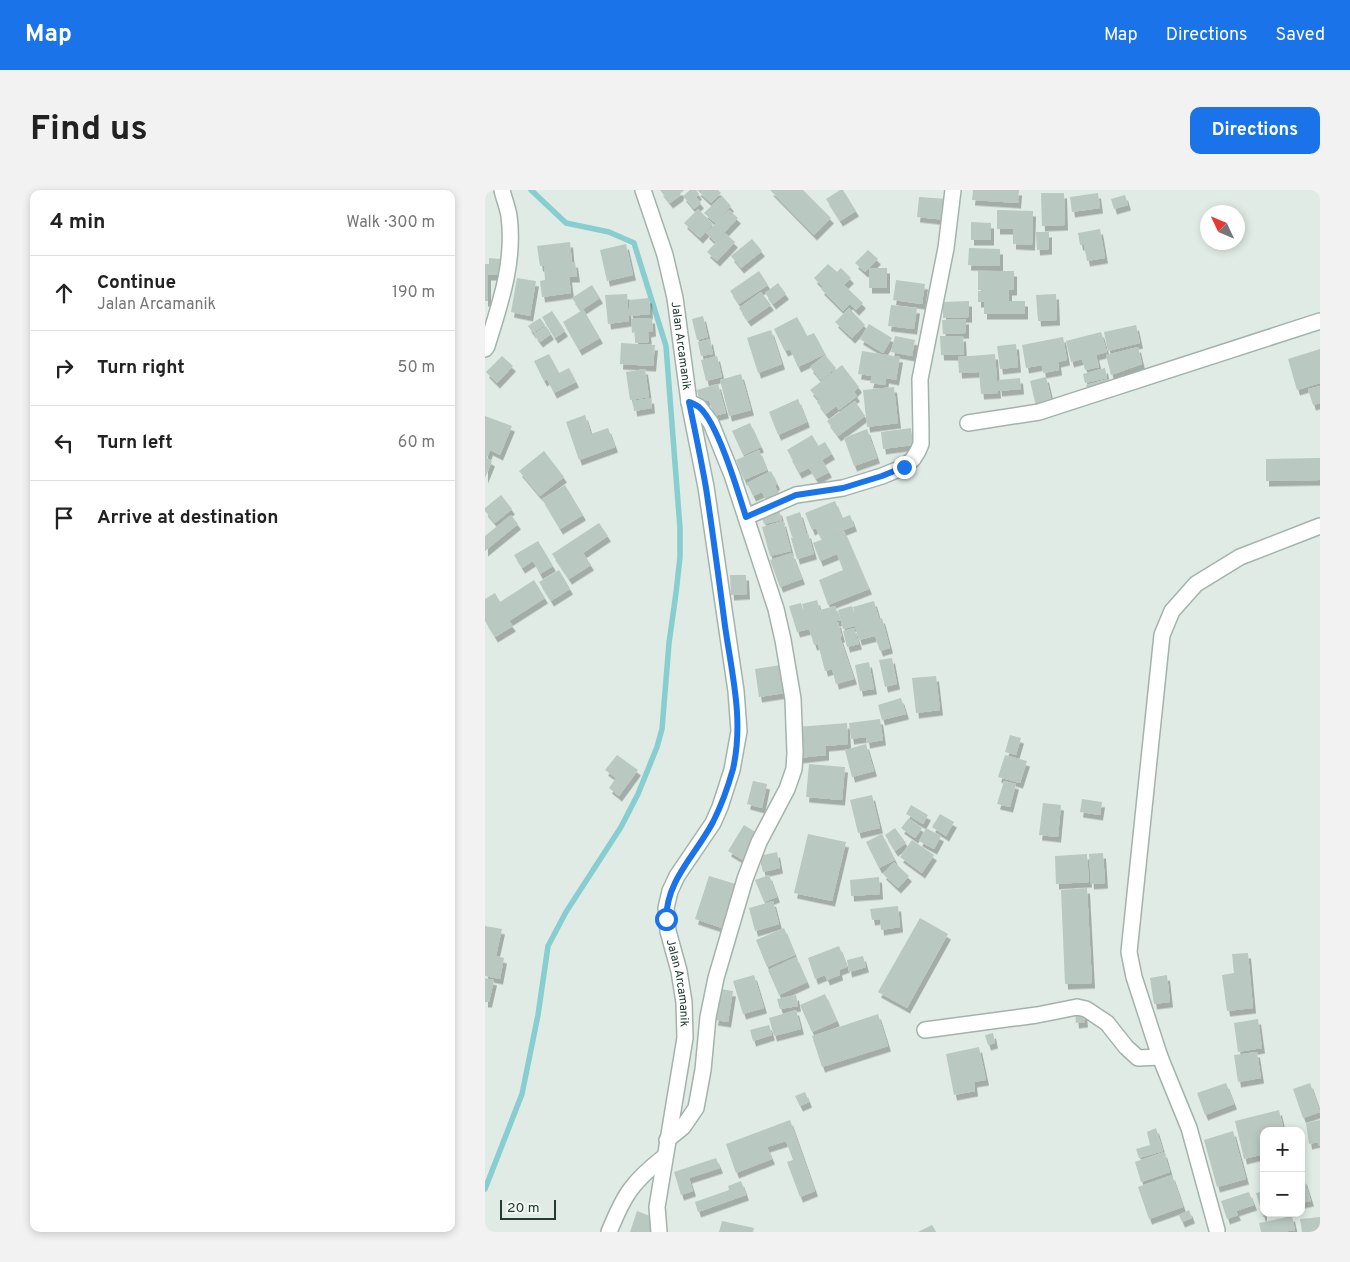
<!DOCTYPE html>
<meta charset="utf-8">
<style>
:root{--surface:#fff;--page:#f2f2f2;--text:#222;--muted:#767676;--line:#e0e0e0;--accent:#1a73e8}
body{margin:0;font-family:Overpass,sans-serif;background:var(--page);color:var(--text)}
.controls{position:absolute;right:15px;bottom:15px;display:grid;overflow:hidden;border-radius:10px;box-shadow:0 2px 8px #0003}
.controls button{width:45px;height:45px;display:grid;place-items:center;padding:0;border:0;border-bottom:1px solid var(--line);background:var(--surface);color:var(--text);font:25px sans-serif}
.compass{position:absolute;left:715px;top:15px;width:45px;height:45px;border-radius:50%;background:var(--surface);box-shadow:0 2px 8px #0003;rotate:314deg}
.scale{position:absolute;left:15px;bottom:12px;width:56px;box-sizing:border-box;padding-left:5px;border:2px solid #213b31;border-top:0;font-size:14px;line-height:18px;white-space:nowrap;color:#213b31;-webkit-text-stroke:4px #f0f7f3;paint-order:stroke}
.stop{position:absolute;width:15px;height:15px;margin:-11px;border:4px solid #1a73e8;border-radius:50%;background:#fff}
.stop.end{background:#1a73e8;border-color:#fff;box-shadow:0 1px 5px #0008}
.list{margin:0;padding:0;list-style:none}
h2{display:flex;justify-content:space-between;align-items:center;height:65px;margin:0;padding:0 20px;font-size:21px}
h2 small{font-size:16px;font-weight:400;color:var(--muted)}
.list li{display:grid;grid-template-columns:32px 1fr auto;gap:15px;align-items:center;box-sizing:border-box;height:75px;padding:0 20px;border-top:1px solid var(--line)}
.list b{display:block;font-size:19px;white-space:nowrap}
.list p{margin:0;font-size:16px;white-space:nowrap;color:var(--muted)}
.list em{font-size:16px;font-style:normal;color:var(--muted)}
.icon{flex:none;width:28px;height:28px;fill:none;stroke:currentColor;stroke-width:2;stroke-linecap:round;stroke-linejoin:round}
.map{position:relative;flex:none;width:835px;height:1042px;overflow:hidden;border-radius:10px}
header{display:flex;align-items:center;gap:30px;box-sizing:border-box;height:70px;padding:0 25px;background:var(--accent);color:#fff}
header strong{font-size:24px}
nav{display:flex;gap:28px;margin-inline-start:auto;font-size:18px}
.intro{display:flex;align-items:center;justify-content:space-between;box-sizing:border-box;height:120px;padding:0 30px}
h1{margin:0;font-size:35px}
.button{padding:12px 22px;border-radius:10px;background:var(--accent);color:#fff;font-size:18px;font-weight:700}
main{display:flex;gap:30px;padding:0 30px}
aside{flex:1;background:var(--surface);border-radius:10px;box-shadow:0 2px 8px #0003}
.map>svg:first-child{display:block}
</style>
<header>
<strong>Map</strong>
<nav><a>Map</a><a>Directions</a><a>Saved</a></nav>
</header>
<div class="intro"><h1>Find us</h1><a class="button">Directions</a></div>
<main>
<aside>
<h2>4 min<small>Walk · 300 m</small></h2>
<ul class="list">
<li><svg class="icon" aria-label="ahead" viewBox="0 0 24 24"><path d="M12 20V5M6 11l6-6 6 6"/></svg><div><b>Continue</b><p>Jalan Arcamanik</p></div><em>190 m</em></li>
<li><svg class="icon" aria-label="right" viewBox="0 0 24 24"><path d="M7 20v-9h11M14 6l5 5-5 5"/></svg><div><b>Turn right</b></div><em>50 m</em></li>
<li><svg class="icon" aria-label="left" viewBox="0 0 24 24"><path d="M17 20v-9H6M10 6l-5 5 5 5"/></svg><div><b>Turn left</b></div><em>60 m</em></li>
<li><svg class="icon" aria-label="arrive" viewBox="0 0 24 24"><path d="M6 21V4h12l-3 4 3 4H6"/></svg><div><b>Arrive at destination</b></div></li>
</ul>
</aside>
<div class="map">
<svg width="835" height="1042" viewBox="0 0 835 1042">
<defs>
<filter id="shadow"><feDropShadow dx="3" dy="5.5" stdDeviation="0" flood-color="#0004"/></filter>
</defs>
<rect width="100%" height="100%" fill="#e0ebe5"/>
<g fill="none" stroke-linecap="round" stroke-linejoin="round">
<path stroke="#88cdd0" stroke-width="5.5" d="M0,999l37,-95 16,-79 10,-69 18,-34 55,-85 17,-33 19,-47 5,-18 7,-86 7,-50 4,-36v-29l-14,-182 -32,-103 -25,-11 -43,-9 -35,-33"/>
</g>
<path fill="#b9c8c0" filter="url(#shadow)" d="M175,0h24l-4,4 1,1 -11,8z
M205,0h6l3,4 -3,3 5,6 -7,6 -11,-13z
M212,0h21l3,3 -10,10z
M285,0h33l28,28 -17,17z
M355,0h3l13,21 -16,10 -14,-22z
M488,0h46l-1,13 -46,-3z
M556,3h23l1,32 -23,1z
M613,3l2,15 -28,4 -2,-15z
M640,5l3,10 -14,4 -3,-10z
M237,6l9,10 -16,17 -11,-10z
M434,7l29,2 -2,21 -29,-3z
M213,19l15,15 -13,14 -16,-15z
M244,20l9,8 -23,24 -9,-9z
M512,20l36,1 -1,34 -19,-1v-15h-16z
M486,32l20,1v17h-20z
M615,39l5,29 -18,3 -3,-16h-4l-2,-12z
M551,42h13v17l-12,1z
M240,43l10,9 -18,19 -10,-9z
M267,49l10,12 -21,17 -10,-12z
M85,52l2,21 3,-1 2,15h-8l2,16 -29,4 -2,-16 5,-1 -1,-14h-4l-3,-20z
M141,54l7,31 -26,6 -7,-31z
M484,58l31,1v17l-32,-1z
M383,60l10,9 -13,13 -10,-9z
M4,68l11,1v16h-12v26h-3v-37h4z
M343,74l9,8 4,-4 10,10 -7,7 19,18 -7,7 -6,-6 -7,7 -22,-22 2,-2 -9,-9z
M384,78h18v20h-18z
M274,81l9,14 -29,19 -9,-13z
M493,81h36v19h-5v11h16v13h-41v-12h-6v-11l24,-1h-24z
M32,88l19,3 -6,35 -19,-4z
M411,90l29,4 -3,20 -29,-4z
M293,93l8,11 -13,10 -8,-11z
M107,95l8,13 -17,11 17,29 -21,12 -16,-28 18,-11 -9,-13z
M276,102l10,13 -23,16 -9,-13z
M142,104l2,27 -21,3 -3,-29z
M571,104l1,26 -19,1 -2,-26z
M164,108l1,16 -20,2 -1,-16z
M484,111v16l-26,1v-16z
M406,115l26,3 -3,21 -26,-3z
M364,118l16,17 -13,13 -17,-16z
M67,121l13,20 -10,7 -13,-21z
M218,126l5,21 -11,3 -5,-21z
M312,127l10,19 7,-3 11,21 -27,13 -8,-18 -5,2 -11,-22z
M55,128l5,7 -12,8 -5,-7z
M167,128l1,13 -5,1 1,10 -14,1v-11l-3,1 -1,-14z
M481,129v14l-23,1 -1,-14z
M384,134l23,14 -9,15 -23,-14z
M651,135l4,18 -32,8 -4,-19z
M61,136l5,8 -11,8 -6,-8z
M286,140l11,34 -24,9 -11,-35z
M616,142l6,20 -11,3 3,12 -14,3 -3,-11 -11,3 -5,-21z
M410,146l20,4 -3,16 -21,-4z
M455,146h23l1,19h-23z
M578,147l4,23 -9,2 1,8 -16,3 -1,-8 -16,3 -4,-23z
M225,149l3,15 -12,2 -3,-14z
M136,153l34,2 -2,21 -33,-2z
M531,154l2,23 -18,2 -3,-23z
M653,157l4,17 -31,11 -5,-20z
M835,159v34l-23,7 -9,-31z
M377,161l38,6 -4,23 -10,-2 -1,7 -15,-2 2,-7 -14,-2z
M64,164l10,19 10,-5 7,14 -22,11 -7,-14 -3,2 -10,-20z
M510,164l3,39 -17,1 -2,-22 -20,1 -1,-16z
M340,165l11,13 -15,12 -11,-13z
M17,166l11,10 -16,17 -11,-11z
M232,166l5,21 -16,4 -5,-21z
M357,175l17,22 -5,5 3,4 -18,14 -3,-4 -10,8 -9,-12 2,-2 -9,-10z
M620,178l2,10 -22,5 -2,-9z
M160,179l4,28 -19,3 -4,-28z
M256,184l10,36 -22,6 -9,-36z
M561,187l6,25 -16,4 -6,-25z
M535,188l1,11 -22,2 -1,-11z
M623,189l2,8 -22,6 -2,-8z
M233,194l8,29 -12,3 -5,-16 -9,3 -3,-13z
M835,196v17l-7,2 -5,-16z
M409,197l4,36 -31,4 -4,-37z
M166,208l1,10 -18,3 -1,-10z
M313,209l9,23 -29,13 -9,-23z
M370,211l10,15 -27,20 -11,-15z
M100,225l6,19 17,-6 7,19 -36,13 -13,-38z
M0,226l27,10 -12,29 -10,-5 -3,8 5,3 -7,17z
M265,233l11,24 -18,8 -11,-24z
M426,238l2,17 -30,4 -2,-17z
M382,239l10,29 -23,8 -10,-28z
M327,245l6,10 -25,15 -6,-10z
M340,252l7,12 -10,6 7,12 -13,7 -7,-11 -10,5 -7,-12z
M274,260l8,20 -23,10 -8,-20z
M59,261l20,26 -24,19 -21,-25z
M835,268v22l-54,1v-22z
M286,281l6,13 -2,2 6,12 -13,7 -6,-13 -9,4 -6,-13z
M80,295l18,30 -23,14 -18,-30z
M16,305l11,14 -17,14 -10,-12v-3z
M350,311l7,17 8,-3 4,11 -33,13 -5,-11 -4,2 -7,-17z
M294,320l3,10 -18,4 -3,-10z
M315,322l6,21 -14,4 -6,-20z
M26,325l7,9 -33,27v-15z
M298,331l8,30 -21,5 -8,-29z
M114,333l9,13 -25,17 8,12 -22,14 -17,-25z
M359,341l25,58 -41,16 -9,-25 24,-10 -6,-16 -17,7 -7,-18z
M323,343l6,21 -17,5 -6,-21z
M53,351l15,25 -13,8 -7,-13 -11,7 -8,-13z
M307,363l10,26 -22,8 -10,-27z
M74,380l11,19 -19,12 -12,-19z
M245,385h16l1,19 -16,1z
M49,390l11,18 -36,23 4,5 -18,11 -10,-16v-22l10,-6 5,9z
M332,410l3,10 15,-4 5,14 -16,6 14,-4 4,15h-2l14,42 -18,5 -4,-15 -7,2 -7,-27 -4,1 -12,-41z
M389,411l5,18 3,-1 8,30 -10,3 -5,-15 -16,4 -4,-14 -12,3 -5,-19 14,-4 6,19 -5,-18z
M316,413l8,26 -12,3 -8,-26z
M369,438l5,16 -12,3 -4,-16z
M407,468l5,26 -12,3 -6,-27z
M384,472l5,27 -14,2 -5,-26z
M296,475l4,28 -26,4 -4,-28z
M451,486l4,34 -24,3 -4,-35z
M416,508l5,16 -24,6 -4,-15z
M395,529l3,21 -16,3 -1,-6 -15,2 -2,-16z
M362,533l1,21 -22,2v9l-27,3 -2,-31z
M525,545l11,3 -5,17 -11,-3z
M381,554l8,27 -22,6 -7,-27z
M132,565l21,15 -19,26 -10,-8 7,-10 -11,-8z
M520,565l22,6 -7,22 -22,-6z
M324,574l36,3 -3,33 -36,-3z
M268,591l14,3 -5,24 -15,-4z
M519,591l12,3 -6,23 -13,-3z
M387,605l8,33 -22,5 -8,-33z
M597,609l20,3 -2,13 -20,-3z
M558,613l18,2 -3,32 -19,-2z
M426,615l17,10 -5,9 -17,-10z
M455,624l14,8 -8,14 -14,-9z
M424,628l13,10 -7,10 -14,-10z
M259,635l16,10 -17,25 -15,-9z
M410,638l11,15 -11,8 -10,-16z
M441,638l15,8 -7,13 -15,-8z
M323,644l38,8 -14,59 -38,-8z
M397,644l13,26 -16,8 -13,-26z
M427,650l22,15 -12,18 -22,-16z
M292,662l3,16 -17,4 -4,-16z
M618,663l2,30 -14,1 -2,-30z
M602,664l2,28 -33,2 -1,-28z
M409,672l15,14 -11,12 -15,-14z
M284,685l8,22 -13,5 -9,-22z
M224,686l30,9 -14,44 -30,-10z
M394,687l1,17 -29,2 -1,-16z
M602,698l5,95 -27,1 -4,-94z
M288,711l6,23 -24,7 -6,-23z
M413,716l2,21 -19,3 -1,-11 -8,1 -2,-11z
M435,728l28,16 -41,74 -29,-16z
M0,736l17,3 -6,27 8,2 -4,21 -15,-3z
M299,738l11,27 -28,12 -11,-27z
M354,756l8,21 -8,3 1,5 -13,5 -2,-5 -10,4 -7,-21z
M763,763l5,55 -26,3 -5,-36 12,-2 -2,-19z
M378,766l3,11 -17,5 -2,-12z
M311,767l11,25 -28,13 -11,-25z
M269,785l10,33 -21,6 -10,-33z
M682,785l3,27 -16,2 -4,-26z
M0,788l9,2 -5,22h-4z
M235,799l13,2 -5,31 -13,-2z
M340,804l12,27 -25,11 -12,-27z
M311,805l2,11 -18,3 -3,-10z
M311,820l5,19 -27,7 -5,-18z
M599,822l1,10 -9,1 -1,-10z
M393,824l10,32 -66,21 -10,-31z
M773,829l4,29 -24,4 -4,-29z
M284,835l3,10 -19,6 -3,-11z
M508,843l2,10 -7,2 -3,-10z
M494,857l7,33 -12,2 1,9 -21,4 -8,-41z
M772,862l4,26 -23,4 -4,-27z
M741,893l8,21 -29,11 -8,-22z
M825,893l10,29 -17,6 -10,-29z
M320,902l4,10 -9,4 -5,-10z
M794,920l4,17 -23,5 4,22 -20,5 -9,-38z
M305,930l25,71 -15,6 -13,-35 6,-2 -7,-19 -19,6 5,12 -36,14 -10,-29z
M835,930v26h-1l-1,-4 -9,2 -3,-21z
M671,938l7,23 -24,7 -3,-9 14,-4 -3,-13z
M748,941l13,48 -29,8 -13,-47z
M679,962l6,20 -29,10 -6,-20z
M231,968l4,10 -31,10 4,13 -12,4 -7,-23z
M687,985l11,32 -34,12 -11,-32z
M819,989l7,22 -10,2v-23z
M256,991l5,14 -48,17 -3,-10 34,-12 -1,-4z
M779,1001v26h-1l-7,-24z
M764,1002l5,13 -18,6 2,4 -11,4 -6,-18z
M704,1020l3,8 -10,4 -3,-7z
M152,1021l18,7 -5,14h-20z
M807,1026l3,14 -13,2h-21l-2,-9z
M835,1027v15h-18l-2,-13z
M237,1031l32,7 -1,4h-34z
M447,1035l4,7h-18z"/>
<g fill="none" stroke-linecap="round" stroke-linejoin="round">
<defs>
<g id="minor">
<path id="s1" d="M158,0l22,65 10,43 14,104 17,85 30,204 3,40 -7,39 -12,37 -7,16 -36,53 -7,15 -4,17 2,23 11,40 5,31 1,36 -28,169 2,25"/>
<path d="M0,159l2,-3c13,-42 28,-84 22,-130 -1,-8 -5,-17 -7,-26"/>
<path d="M483,233l71,-11 281,-91"/>
<path d="M261,327l50,-22 47,-7 39,-12 22,-9 9,-8 5,-8 3,-7v-13l-1,-52 26,-131 7,-58"/>
<path d="M440,840l112,-15 40,-8 9,2 21,14 19,24 12,11 22,-1"/>
<path d="M182,950l16,-13 13,-19 7,-38 5,-53 8,-39 29,-99 14,-37 28,-53 7,-20 1,-16 -2,-54 -10,-59 -7,-31 -44,-134 -21,-52 -12,-16 -10,-5"/>
<path d="M732,1040l-28,-102 -29,-71 -26,-80 -5,-25 33,-317 10,-24 24,-27 44,-27 80,-31"/>
<path d="M124,1042c15,-37 23,-50 55,-75"/>
</g>
</defs>
<use href="#minor" stroke="#a3b3ab" stroke-width="18"/>
<use href="#minor" stroke="#fff" stroke-width="15"/>
</g>
<g fill="none" stroke-linecap="round" stroke-linejoin="round">
<path stroke="#1a73e8" stroke-width="6" d="M181,729c1,-40 29,-63 47,-97 8,-16 15,-35 20,-53 11,-49 -1,-94 -8,-143 -6,-46 -12,-92 -19,-138 -5,-29 -11,-57 -17,-86 4,1 7,3 10,5 19,16 39,85 47,110l50,-22 47,-7 39,-12 22,-9"/>
</g>
<g text-anchor="middle" stroke-width="4" stroke-linejoin="round" paint-order="stroke">
<g font-size="12" fill="#213b31" stroke="#f0f7f3">
<text dy="4" stroke="none"><textPath href="#s1" startOffset="161">Jalan Arcamanik</textPath></text>
<text dy="4" stroke="none"><textPath href="#s1" startOffset="821">Jalan Arcamanik</textPath></text>
</g>
</g>
</svg>
<div class="controls">
<button>+</button>
<button>−</button>
</div>
<svg class="compass" viewBox="-18 -18 36 36"><path d="M0-13l5 13h-10z" fill="#e53935"/><path d="M0 13l5-13h-10z" fill="#767676"/></svg>
<div class="scale">20 m</div>
<div class="stop" style="left:181px;top:729px"></div>
<div class="stop end" style="left:419px;top:277px"></div>
</div>
</main>
